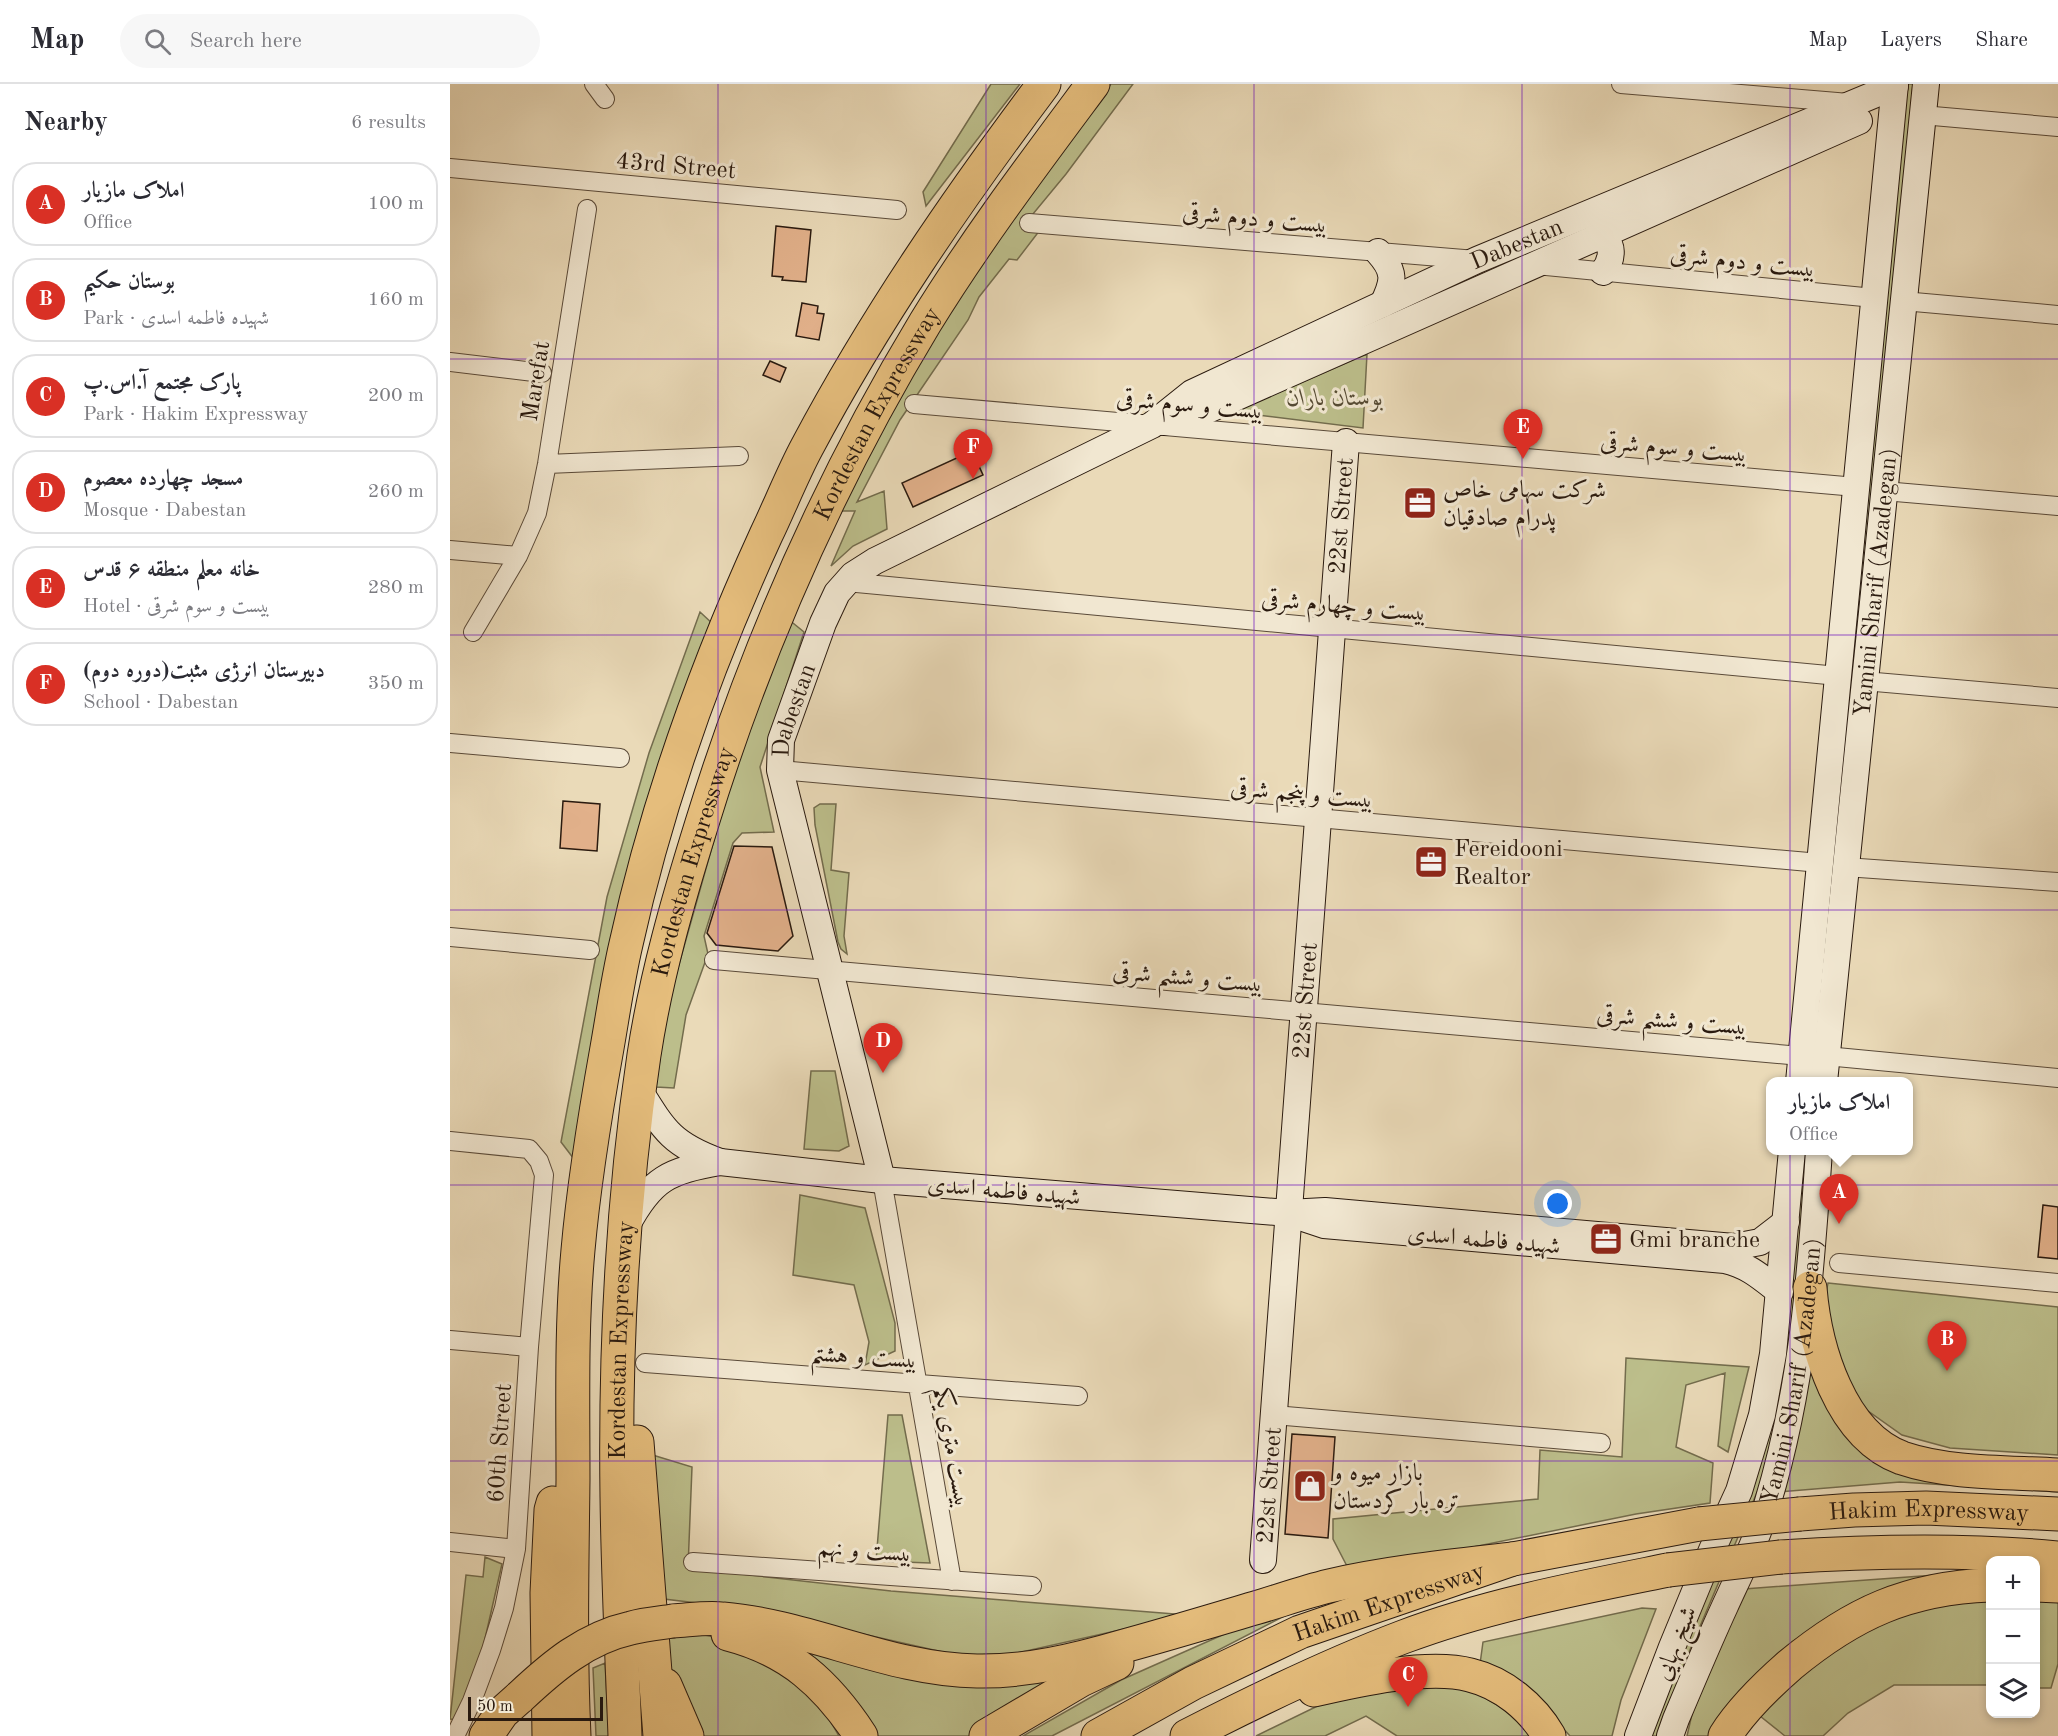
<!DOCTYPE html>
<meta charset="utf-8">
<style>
:root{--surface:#fff;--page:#f7f7f7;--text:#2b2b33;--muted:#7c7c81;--line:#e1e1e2;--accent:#d93025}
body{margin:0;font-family:"Old Standard TT",Amiri,serif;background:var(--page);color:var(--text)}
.controls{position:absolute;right:18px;bottom:18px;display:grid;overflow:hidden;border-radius:12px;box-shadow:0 3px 9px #0003}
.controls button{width:54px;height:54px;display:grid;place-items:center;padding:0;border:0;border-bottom:2px solid var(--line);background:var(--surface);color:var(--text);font:30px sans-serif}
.scale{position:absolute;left:18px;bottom:15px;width:135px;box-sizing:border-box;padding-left:6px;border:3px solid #2a1a0f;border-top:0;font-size:16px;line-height:21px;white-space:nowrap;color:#2a1a0f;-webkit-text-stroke:4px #f1e7d1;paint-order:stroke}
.you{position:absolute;left:1108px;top:1120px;width:21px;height:21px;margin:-15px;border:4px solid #fff;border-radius:50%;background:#1a73e8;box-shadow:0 0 0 9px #1a73e833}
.badge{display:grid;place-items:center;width:39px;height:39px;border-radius:50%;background:var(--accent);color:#fff;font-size:20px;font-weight:700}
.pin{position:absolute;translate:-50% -50px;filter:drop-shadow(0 2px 3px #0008)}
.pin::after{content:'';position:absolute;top:32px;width:21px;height:18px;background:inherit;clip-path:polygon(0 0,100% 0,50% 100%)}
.popup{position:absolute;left:1316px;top:993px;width:147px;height:78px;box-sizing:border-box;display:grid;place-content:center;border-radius:12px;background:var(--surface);filter:drop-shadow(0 2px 4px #0005);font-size:20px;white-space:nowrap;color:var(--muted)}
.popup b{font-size:22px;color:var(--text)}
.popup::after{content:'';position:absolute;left:50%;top:100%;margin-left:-12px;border:12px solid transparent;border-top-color:var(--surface)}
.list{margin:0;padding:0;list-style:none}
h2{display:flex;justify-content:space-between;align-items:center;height:78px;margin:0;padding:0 24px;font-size:26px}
h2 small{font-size:20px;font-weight:400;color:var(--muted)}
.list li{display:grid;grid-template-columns:39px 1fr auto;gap:18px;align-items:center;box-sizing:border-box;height:84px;margin:0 12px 12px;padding:0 12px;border:2px solid var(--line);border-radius:24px}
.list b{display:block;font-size:22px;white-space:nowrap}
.list p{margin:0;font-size:20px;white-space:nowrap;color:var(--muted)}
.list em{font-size:20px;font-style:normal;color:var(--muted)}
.icon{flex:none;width:33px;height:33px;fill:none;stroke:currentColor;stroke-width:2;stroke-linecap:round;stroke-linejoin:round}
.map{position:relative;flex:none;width:1608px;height:1652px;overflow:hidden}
header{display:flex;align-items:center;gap:36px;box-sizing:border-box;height:84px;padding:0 30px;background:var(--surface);border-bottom:2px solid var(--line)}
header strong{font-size:28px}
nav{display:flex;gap:33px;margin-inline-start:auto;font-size:21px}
.search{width:420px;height:54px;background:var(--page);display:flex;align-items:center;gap:15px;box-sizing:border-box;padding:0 21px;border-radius:33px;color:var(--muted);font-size:22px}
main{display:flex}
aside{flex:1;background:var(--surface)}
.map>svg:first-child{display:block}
</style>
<header>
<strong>Map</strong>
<div class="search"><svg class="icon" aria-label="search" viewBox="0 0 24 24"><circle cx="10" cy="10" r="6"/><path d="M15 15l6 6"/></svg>Search here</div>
<nav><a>Map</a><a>Layers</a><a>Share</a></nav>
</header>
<main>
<aside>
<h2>Nearby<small>6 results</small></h2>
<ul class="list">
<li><span class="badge">A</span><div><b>املاک مازیار</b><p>Office</p></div><em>100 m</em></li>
<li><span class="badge">B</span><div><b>بوستان حکیم</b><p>Park · شهیده فاطمه اسدی</p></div><em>160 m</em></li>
<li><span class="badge">C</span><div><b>پارک مجتمع آ.اس.پ</b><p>Park · Hakim Expressway</p></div><em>200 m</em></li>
<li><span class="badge">D</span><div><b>مسجد چهارده معصوم</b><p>Mosque · Dabestan</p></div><em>260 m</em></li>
<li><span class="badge">E</span><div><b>خانه معلم منطقه ۶ قدس</b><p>Hotel · بیست و سوم شرقی</p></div><em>280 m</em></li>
<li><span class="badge">F</span><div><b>دبیرستان انرژی مثبت(دوره دوم)</b><p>School · Dabestan</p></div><em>350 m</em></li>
</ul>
</aside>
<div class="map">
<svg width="1608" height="1652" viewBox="0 0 1608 1652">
<rect width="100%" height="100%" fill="#eadab8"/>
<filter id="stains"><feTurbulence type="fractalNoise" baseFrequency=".00333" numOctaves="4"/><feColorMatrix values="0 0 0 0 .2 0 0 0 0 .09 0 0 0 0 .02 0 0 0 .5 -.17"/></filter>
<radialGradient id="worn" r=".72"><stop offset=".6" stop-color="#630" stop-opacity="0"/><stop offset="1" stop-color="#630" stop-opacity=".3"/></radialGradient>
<path fill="#bcbe8b" stroke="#736c4d" stroke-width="1.5" d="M541,0h29l-94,122 -3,-14z
M661,0h22l-67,90 -43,52 17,4 -23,30 -8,-1 -30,38 -11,23 -68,100 -43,82 27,-11 3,38 -34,17 -22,20 24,-55h-15l63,-128 87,-137z
M1455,0h8l-94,997 -11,1z
M917,270l-4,74 -130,-16z
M250,528l14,13 -137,538 -16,-21 46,-245 42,-144z
M338,535l16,13 -44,135 14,65 -32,1 -9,10 -29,93 4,18 -22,61 -12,73 -18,-1 11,-80 58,-206z
M370,720h16l-5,66 18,3 -5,63 3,18 -6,-5 -3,-7 -23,-117 -1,-17z
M361,987h24l14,75 -10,5 -35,-2z
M1351,1067h11l-21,205 -30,127 -77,181 -24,72h-9l21,-61 83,-194z
M350,1111l65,13 30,115v28l-30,14 4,-23 -15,-57 -61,-10z
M1378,1199l230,24v148l-108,-7 -48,-13 -48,-34 -33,-83z
M1176,1274l123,9 -21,85 -10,-6 7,-73 -39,12 -10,62 37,16 -3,40 -74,11 -286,58 -17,-33v-20l205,-20 2,-49 82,7z
M1358,1278l12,33 28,38 210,49v10l-158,-10 -122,10z
M438,1331h14l28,148 -54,-2z
M196,1369l46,14 -4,101 203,23 296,24 -174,39 -57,1 -200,-45 -92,-11z
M35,1473l17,7 -20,88 -25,68 -7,-1 16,-144 17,2z
M1499,1490l-123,48 -33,19 -16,13 -67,82h-23l5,-22 52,-125z
M1586,1510l22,1v69l-7,24h-15z
M1540,1511v90h-96l-46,28 -25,23h-38l-30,-24 64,-60 84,-39z
M1192,1524l14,1 -35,91 -9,36h-42l-34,-38 -56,-34 3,-22z
M840,1529l-238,123h-29l98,-56 135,-60z
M203,1550h47l33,7 20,7 68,57 18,31h-146z
M341,1554l264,41 -84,57h-96c-18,-41 -49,-70 -84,-98z
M155,1579l4,73h-13l-3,-68z
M1012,1600l62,37 10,15h-137l-31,-20 -41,20h-69l80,-39z"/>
<path fill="#e2b18b" stroke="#2a1a0f" stroke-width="1.5" d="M326,142l35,4 -5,52 -24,-2 1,-3 -11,-1z
M352,219l16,3 -1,7 7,1 -5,26 -23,-4z
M320,277l16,7 -6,14 -17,-7z
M522,367l11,24 -70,32 -11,-24z
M113,717l37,3 -3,47 -37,-3z
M284,762l38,1 21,89 -15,15 -62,-6 -9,-12z
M1593,1121l15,2v52l-20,-2z
M842,1350l43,3 -7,101 -43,-4z"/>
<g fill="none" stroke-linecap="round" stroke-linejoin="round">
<defs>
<path id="street" d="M144,0l11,15
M1171,0l228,19
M1472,31l136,12
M0,84l447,42
M579,139l447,37
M1086,181l338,33
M1453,217l155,14
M0,278l92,11
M464,320l942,83
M97,380l192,-8
M1434,407l174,15
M0,466l68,6
M396,498l992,94
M23,548l45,-76 19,-43 10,-49 40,-255
M1414,597l194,17
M0,659l170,15
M330,686l1040,93
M1395,783l213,15
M0,853l140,13
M264,876l1087,96
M1376,972l232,22
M0,1057l79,8 10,12 5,14 -15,172 -13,202 -12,59 -13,42 -19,51 -17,35
M432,1096l70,401
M1389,1179l219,20
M0,1256l79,7
M195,1279l433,33
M824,1331l327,28
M0,1458l66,7
M243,1478l339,24"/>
<g id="secondary">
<path d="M1146,154c21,1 16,23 7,34"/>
<path d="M928,168c18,20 16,29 5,52"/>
<path d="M714,338l39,-10 656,-291"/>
<path d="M1349,998l96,-998"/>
<path id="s1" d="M1374,998l102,-998"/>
<path d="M270,1078l162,18 406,33"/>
<path id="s2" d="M432,1096l-102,-410 1,-30 42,-117 14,-30 16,-18 22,-14 277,-136 40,-32 285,-133 418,-174"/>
<path d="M177,1141c25,-47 42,-54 93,-63 -47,-17 -55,-30 -81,-72"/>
<path d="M1330,1208c-18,-14 -32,-27 -55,-32l-401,-35 -36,-12 37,-2 409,36 26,-5 26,-20"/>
<path id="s3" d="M813,1476l83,-1118"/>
<path d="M1188,1652l34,-89 40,-97 27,-59 23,-76 11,-61 19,-204"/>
<path id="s4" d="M1220,1652l6,-17c16,-38 32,-76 49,-113 15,-33 32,-66 42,-101 36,-118 44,-232 52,-355"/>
</g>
<g id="highway">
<path d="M1360,1204c5,60 30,147 92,170 47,16 107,14 156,17"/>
<path d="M187,1358l23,294"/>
<path id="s5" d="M1350,1430l54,-4 72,-2 132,6"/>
<path d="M1331,1473c93,-6 185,-8 277,1"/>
<path d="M1586,1501l22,1"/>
<path d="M223,1537c17,-1 34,-4 50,-2 86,7 167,51 254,52 49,1 99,-11 147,-25 44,-12 87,-25 131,-38 24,-7 49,-16 74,-22 61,-14 123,-20 184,-27"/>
<path d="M278,1550c62,16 99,50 133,102"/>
<path d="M215,1601l22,51"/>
<path d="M864,1606c43,-10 114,-26 156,-15 33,8 62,32 79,61"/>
<path d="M36,1652l16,-23 18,-16"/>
<path d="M99,1652l-2,-143 4,-83 2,-7"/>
<path d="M124,1652c-4,-85 -2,-171 -1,-256 0,-77 -2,-154 5,-230 6,-68 17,-135 29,-202 6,-34 11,-70 19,-104 31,-141 80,-278 140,-409 14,-29 26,-60 41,-88 68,-128 150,-247 237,-363"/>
<path id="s6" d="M175,1652c-3,-80 -7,-159 -8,-239 -2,-147 5,-296 27,-442 12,-79 34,-155 58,-232 54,-175 128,-343 223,-500 51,-83 110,-161 168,-239"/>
<path d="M536,1652l95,-56 36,-17"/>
<path id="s7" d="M648,1652l95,-53 107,-51 213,-73 186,-35"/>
<path d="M737,1652c70,-36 142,-71 216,-99 85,-32 176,-49 265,-67"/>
<path d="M1275,1652c17,-27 41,-50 65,-71 63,-52 118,-77 200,-80"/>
</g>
</defs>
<use href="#street" stroke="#5a4a39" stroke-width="20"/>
<use href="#secondary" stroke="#2a1a0f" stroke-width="28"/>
<use href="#highway" stroke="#2a1a0f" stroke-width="35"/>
<use href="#street" stroke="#f1e7d1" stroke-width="18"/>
<use href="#secondary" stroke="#f1e7d1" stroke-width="26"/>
<use href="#highway" stroke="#e5bd7c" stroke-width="33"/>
<defs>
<path id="highway-bridge" d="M1249,1440l101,-10
M1218,1486l113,-13
M70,1613c33,-31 66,-59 111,-69 14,-4 29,-5 42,-7"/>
</defs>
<use href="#highway-bridge" stroke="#2a1a0f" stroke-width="35" stroke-linecap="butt"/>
<use href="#highway-bridge" stroke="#e5bd7c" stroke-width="33"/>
</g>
<path fill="none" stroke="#7b2cbf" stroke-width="1.5" stroke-opacity="0.55" d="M268,0v1652M536,0v1652M804,0v1652M1072,0v1652M1340,0v1652M0,275h1608M0,551h1608M0,826h1608M0,1101h1608M0,1377h1608"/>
<defs>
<symbol id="office-square" viewBox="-11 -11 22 22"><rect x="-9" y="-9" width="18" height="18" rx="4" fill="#8f2418" stroke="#f1e7d1"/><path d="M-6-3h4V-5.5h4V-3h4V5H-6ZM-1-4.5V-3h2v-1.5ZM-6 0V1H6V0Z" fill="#fff"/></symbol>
<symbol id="shop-square" viewBox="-11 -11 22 22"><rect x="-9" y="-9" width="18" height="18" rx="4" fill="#8f2418" stroke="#f1e7d1"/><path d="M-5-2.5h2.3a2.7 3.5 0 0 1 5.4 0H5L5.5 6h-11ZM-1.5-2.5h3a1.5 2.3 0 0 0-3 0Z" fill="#fff"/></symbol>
</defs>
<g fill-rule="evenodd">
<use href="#office-square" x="951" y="400" width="38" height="38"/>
<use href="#office-square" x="962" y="759" width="38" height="38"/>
<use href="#office-square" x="1137" y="1136" width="38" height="38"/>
<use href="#shop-square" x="841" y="1383" width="38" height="38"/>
</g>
<g text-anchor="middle" stroke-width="6" stroke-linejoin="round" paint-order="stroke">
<g font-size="24" fill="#2a1a0f" stroke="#f1e7d1">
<text transform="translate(226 81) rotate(5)" y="8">43rd Street</text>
<text transform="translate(805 134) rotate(5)" y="8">بیست و دوم شرقی</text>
<text dy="8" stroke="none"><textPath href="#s2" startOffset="1377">Dabestan</textPath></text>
<text transform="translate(1293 177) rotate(6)" y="8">بیست و دوم شرقی</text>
<text transform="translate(85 297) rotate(-81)" y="8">Marefat</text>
<text transform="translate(740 320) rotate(5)" y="8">بیست و سوم شرقی</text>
<text dy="8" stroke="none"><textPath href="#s6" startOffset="1368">Kordestan Expressway</textPath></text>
<text transform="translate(1224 363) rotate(5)" y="8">بیست و سوم شرقی</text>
<text dy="8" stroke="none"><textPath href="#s3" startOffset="1047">22st Street</textPath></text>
<text dy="8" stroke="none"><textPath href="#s1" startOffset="502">Yamini Sharif (Azadegan)</textPath></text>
<text transform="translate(894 521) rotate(5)" y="8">بیست و چهارم شرقی</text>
<text dy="8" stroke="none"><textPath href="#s2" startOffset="484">Dabestan</textPath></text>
<text transform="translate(852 709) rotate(5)" y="8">بیست و پنجم شرقی</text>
<text dy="8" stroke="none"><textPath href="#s6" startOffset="882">Kordestan Expressway</textPath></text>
<text transform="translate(738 893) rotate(5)" y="8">بیست و ششم شرقی</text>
<text dy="8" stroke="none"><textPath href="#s3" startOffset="561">22st Street</textPath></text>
<text transform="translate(1222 936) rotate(5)" y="8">بیست و ششم شرقی</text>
<text transform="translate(554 1106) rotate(5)" y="8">شهیده فاطمه اسدی</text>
<text transform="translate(1034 1155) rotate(5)" y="8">شهیده فاطمه اسدی</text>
<text dy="8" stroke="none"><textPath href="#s6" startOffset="396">Kordestan Expressway</textPath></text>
<text transform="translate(414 1272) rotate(4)" y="8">بیست و هشتم</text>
<text dy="8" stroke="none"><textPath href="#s4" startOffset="387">Yamini Sharif (Azadegan)</textPath></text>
<text transform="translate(49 1359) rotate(-86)" y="8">60th Street</text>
<text transform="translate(503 1363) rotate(80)" y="8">بیست متری یکم</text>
<text dy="8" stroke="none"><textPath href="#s3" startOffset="75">22st Street</textPath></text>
<text dy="8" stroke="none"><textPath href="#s5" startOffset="129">Hakim Expressway</textPath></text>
<text transform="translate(415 1466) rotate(4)" y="8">بیست و نهم</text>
<text dy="8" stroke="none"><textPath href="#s7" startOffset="321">Hakim Expressway</textPath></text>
<text transform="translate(1225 1559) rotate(-68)" y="8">شیخ بهایی</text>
</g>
<g font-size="24" font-style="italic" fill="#564b34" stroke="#f1e7d1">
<text x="885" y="321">بوستان باران</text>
</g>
<g font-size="24" fill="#2a1a0f" stroke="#f1e7d1" text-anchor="start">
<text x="993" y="413">شرکت سهامی خاص<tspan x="993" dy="28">پدرام صادقیان</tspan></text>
<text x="1004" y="772">Fereidooni<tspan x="1004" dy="28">Realtor</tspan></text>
<text x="1179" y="1163">Gmi branche</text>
<text x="883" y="1396">بازار میوه و<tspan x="883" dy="28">تره بار کردستان</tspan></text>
</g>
</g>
<rect width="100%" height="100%" filter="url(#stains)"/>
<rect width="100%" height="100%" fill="url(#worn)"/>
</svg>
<div class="controls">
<button>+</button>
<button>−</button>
<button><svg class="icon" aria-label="layers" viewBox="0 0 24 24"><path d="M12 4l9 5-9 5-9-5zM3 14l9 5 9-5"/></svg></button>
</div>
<div class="scale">50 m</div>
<div class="you"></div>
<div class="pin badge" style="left:1389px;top:1140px">A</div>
<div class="popup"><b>املاک مازیار</b>Office</div>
<div class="pin badge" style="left:1497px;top:1287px">B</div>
<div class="pin badge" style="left:958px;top:1623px">C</div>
<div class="pin badge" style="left:433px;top:989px">D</div>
<div class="pin badge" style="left:1073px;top:375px">E</div>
<div class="pin badge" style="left:523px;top:395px">F</div>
</div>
</main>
